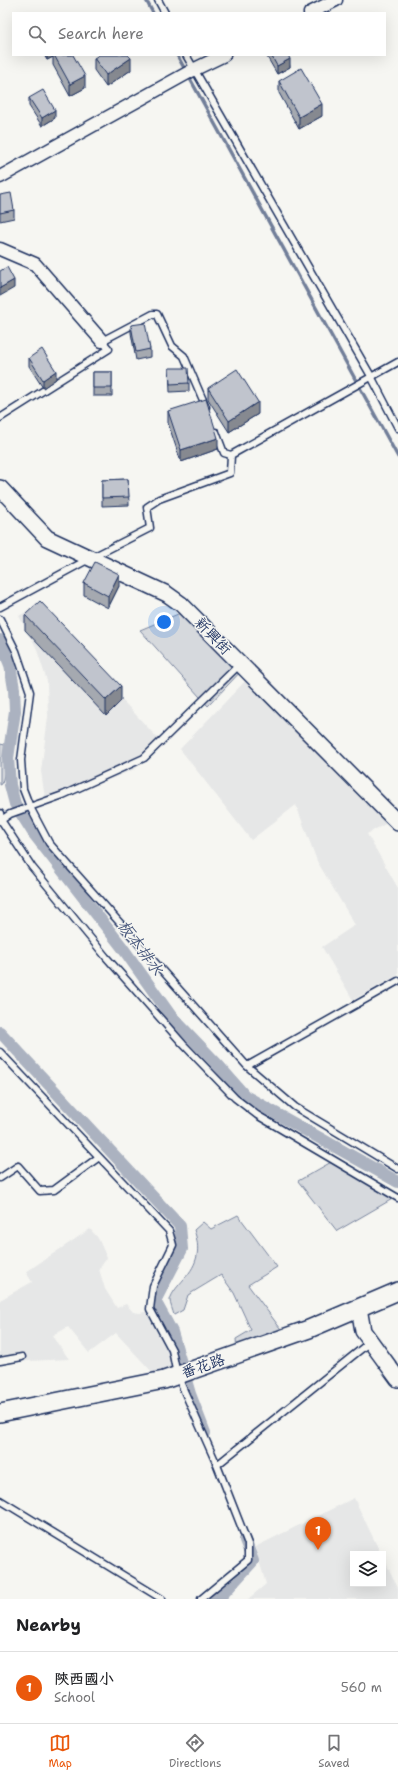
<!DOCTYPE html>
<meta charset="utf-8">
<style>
:root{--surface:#fff;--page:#f2f2f2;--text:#202124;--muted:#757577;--line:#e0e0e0;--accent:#ea580c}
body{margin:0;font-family:"Shantell Sans","LXGW WenKai TC",sans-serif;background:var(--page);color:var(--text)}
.controls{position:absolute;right:12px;bottom:12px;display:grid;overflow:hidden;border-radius:0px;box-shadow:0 4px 16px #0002}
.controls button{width:36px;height:36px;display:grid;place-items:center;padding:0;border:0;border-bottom:1px solid var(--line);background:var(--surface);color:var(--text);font:20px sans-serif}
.you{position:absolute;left:164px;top:622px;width:14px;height:14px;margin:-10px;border:3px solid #fff;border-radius:50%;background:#1a73e8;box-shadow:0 0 0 6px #1a73e833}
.badge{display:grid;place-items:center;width:26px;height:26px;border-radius:50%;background:var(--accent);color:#fff;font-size:13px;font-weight:700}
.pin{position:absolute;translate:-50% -33px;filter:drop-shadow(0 1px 2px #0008)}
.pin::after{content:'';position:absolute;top:21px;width:14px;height:12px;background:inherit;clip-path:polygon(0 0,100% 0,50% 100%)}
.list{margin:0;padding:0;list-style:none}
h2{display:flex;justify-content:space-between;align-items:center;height:52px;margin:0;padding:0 16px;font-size:17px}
h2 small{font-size:13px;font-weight:400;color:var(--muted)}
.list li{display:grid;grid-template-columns:26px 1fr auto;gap:12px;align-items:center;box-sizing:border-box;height:72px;padding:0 16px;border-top:1px solid var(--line)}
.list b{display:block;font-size:15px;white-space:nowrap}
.list p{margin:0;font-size:13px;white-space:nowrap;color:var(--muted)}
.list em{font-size:13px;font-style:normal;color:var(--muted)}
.icon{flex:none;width:22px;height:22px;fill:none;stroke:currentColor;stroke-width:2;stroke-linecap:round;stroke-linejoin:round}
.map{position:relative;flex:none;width:398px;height:1599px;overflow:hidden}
.search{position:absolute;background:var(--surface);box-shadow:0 4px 16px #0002;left:12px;right:12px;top:12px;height:44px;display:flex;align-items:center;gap:10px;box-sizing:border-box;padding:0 14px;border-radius:0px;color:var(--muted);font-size:15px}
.sheet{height:124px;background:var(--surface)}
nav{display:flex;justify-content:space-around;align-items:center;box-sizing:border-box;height:56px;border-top:1px solid var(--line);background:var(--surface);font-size:11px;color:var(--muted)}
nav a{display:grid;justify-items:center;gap:2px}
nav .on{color:var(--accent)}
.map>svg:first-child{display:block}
</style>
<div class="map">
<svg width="398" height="1599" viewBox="0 0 398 1599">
<rect width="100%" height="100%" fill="#f6f6f2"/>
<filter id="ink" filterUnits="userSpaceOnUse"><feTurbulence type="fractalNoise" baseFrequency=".025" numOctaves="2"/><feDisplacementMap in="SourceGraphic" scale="8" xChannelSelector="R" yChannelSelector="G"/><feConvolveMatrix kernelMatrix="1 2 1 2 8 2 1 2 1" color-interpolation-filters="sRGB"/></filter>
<g filter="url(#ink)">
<path fill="#e6e7e7" d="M35,606l128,138 -28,25 -87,35 -4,-12 -3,-21 7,-54 -1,-36 -11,-34 -17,-31z
M251,675l143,144 -27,15 31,54v87l-45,25 -31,-53 33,-22 -38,-64 -21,-56 -45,35 -71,-91z
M90,1229l8,9 9,20 -8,11 6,20 12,19 9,-4 7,8 7,1 9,-2 39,51 -35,11 -37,-40 -27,20 -21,-26 -16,9 17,23 -41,2 -28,3v-64l32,-18 -6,-10z
M354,1498l27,56h-28v30h30v-27l15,31v11h-150l18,-15 -11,-37z"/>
<path fill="#d6d9dd" stroke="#78849e" d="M190,609l55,58 -37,39 -68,-76z
M0,744l10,2 -8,38 -2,1z
M333,1161l61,37 -57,33 -39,-50z
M238,1215l39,52 -29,18 38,51 -49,16 -1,-13 15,-9 -17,-37 -13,-18 -33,20 -5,15 -9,5c-1,-4 -4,-11 -4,-15 2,-8 9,-15 14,-21 14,-15 17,-30 10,-49l9,-8 8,7z"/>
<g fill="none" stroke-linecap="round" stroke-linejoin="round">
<path stroke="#717e99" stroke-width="3.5" d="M146,0l7,13
M177,55l221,402"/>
<path stroke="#abb2c0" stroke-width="12" d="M0,640l10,25 4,24 1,22 -7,47 2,27 5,19 19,30 88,113 49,69 48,50 26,30 153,86
M0,1032l180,194 2,23 -27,52 17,31 18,62 15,39
M215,1599l7,-4 31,-34 -8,-21"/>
<defs>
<path id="service" d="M158,0l7,13
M186,55l185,321 27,52
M0,418l109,-69 -7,-8 51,-27h4l15,32 12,10 22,51
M216,432l8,21 7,2
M0,607l89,-48 61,-31 -3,-21 12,-8 71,-26 1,-18 167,-93
M0,619l16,32 14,41 -9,68 2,29 7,18 19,36 198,223 151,-85
M0,813l1,7 31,47 74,90 77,87 52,54 22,17 141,83
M0,821l10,-7 53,-19 81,-37 96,-94
M0,1052l169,179 4,14 -20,41 -3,23 22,41 5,25 40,90 31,79v16l-47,39
M247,1066l48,41 103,62
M0,1178l18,-12 22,25 14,-1 45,-33
M0,1361l22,-4
M217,1465l153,-123
M0,1500l162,99"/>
<path id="minor" d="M310,13l26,-13
M0,177l193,-107 31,-15
M0,249l35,15 67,77"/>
<path id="tertiary" d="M0,488l47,50 120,56 14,10 217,219
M359,1308l4,23 35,48"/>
<path id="secondary" d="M0,1413l164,-33 145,-51 89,-38"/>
</defs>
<use href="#service" stroke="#1b2f5e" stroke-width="9"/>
<use href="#minor" stroke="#1b2f5e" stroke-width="15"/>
<use href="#tertiary" stroke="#1b2f5e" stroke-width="18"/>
<use href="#secondary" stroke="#1b2f5e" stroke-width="20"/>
<use href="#service" stroke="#f6f6f2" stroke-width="6"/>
<use href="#minor" stroke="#f6f6f2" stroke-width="12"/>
<use href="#tertiary" stroke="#f6f6f2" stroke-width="15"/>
<use href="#secondary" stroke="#f6f6f2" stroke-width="17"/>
</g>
<path fill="#a5a9b0" stroke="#1b2f5e" d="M44,55h29l12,33 -15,8 -17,-31v-8l-6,3z
M266,55h22l2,12 -13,7z
M94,58l37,12 -25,17 -12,-17z
M279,81l43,35 -23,13 -20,-36z
M29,98l26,20 -13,8 -13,-20z
M0,195l14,15v8l-14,3z
M131,325l19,24v8l-14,3 -5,-27z
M29,358l27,21 -13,9 -14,-22z
M169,368l20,15v8l-19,1z
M93,372h19v24h-19z
M208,388l50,26 -29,18 -21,-33z
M168,411l50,38 -37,13 -13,-39z
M128,479l1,26 -27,1v-26z
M84,583l35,3 -11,22 -24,-13z
M25,615l96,86 -15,15 -81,-86z"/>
<path fill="#868990" stroke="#1b2f5e" d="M47,55h6v2l-6,3z
M131,58v12l-25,17v-12z
M290,59v8l-13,7v-8z
M85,76v12l-15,8v-12z
M322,104v12l-23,13v-12z
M55,110v8l-13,8v-8z
M14,280v8l-14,8v-8z
M56,371v8l-13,9v-8z
M258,402v12l-29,18v-11z
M218,438v11l-37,13v-12z
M119,574v12l-11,22v-12z
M121,686v15l-15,15v-16z"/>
<path fill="#c0c4cd" stroke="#1b2f5e" d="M54,55h19l12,21 -15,8z
M99,55h29l3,3 -25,17 -12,-17z
M271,55h17l2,4 -13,7z
M301,68l21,36 -23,13 -20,-36z
M43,90l12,20 -13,8 -13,-20z
M11,193l3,17 -14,3v-18z
M7,267l7,13 -14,8v-17z
M145,323l5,26 -14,3 -5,-27z
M42,349l14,22 -13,9 -14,-22z
M169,368h19l1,15 -19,1z
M237,369l21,33 -29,19 -21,-33z
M93,372h19v16h-19z
M206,399l12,39 -37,12 -13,-39z
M128,479l1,18 -27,1v-18z
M95,562l24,12 -11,22 -24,-13z
M40,601l81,85 -15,14 -81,-85z"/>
</g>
<g text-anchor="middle" stroke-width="3" stroke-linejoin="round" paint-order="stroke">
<g font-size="15" fill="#1b2f5e" stroke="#f6f6f2">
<text transform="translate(213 636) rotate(46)" y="5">新興街</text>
<text transform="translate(203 1366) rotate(-19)" y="5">番花路</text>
</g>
<g font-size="16" font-style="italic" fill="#46567b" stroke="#f6f6f2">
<text transform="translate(141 947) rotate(54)" y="6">板本排水</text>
</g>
</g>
</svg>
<div class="controls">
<button><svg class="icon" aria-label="layers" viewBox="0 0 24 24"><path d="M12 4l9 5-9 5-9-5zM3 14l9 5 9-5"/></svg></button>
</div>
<div class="you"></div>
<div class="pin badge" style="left:318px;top:1550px">1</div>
<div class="search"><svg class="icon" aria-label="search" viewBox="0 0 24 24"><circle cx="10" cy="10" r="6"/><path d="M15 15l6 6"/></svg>Search here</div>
</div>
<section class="sheet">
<h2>Nearby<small></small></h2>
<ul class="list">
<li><span class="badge">1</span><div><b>陝西國小</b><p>School</p></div><em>560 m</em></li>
</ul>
</section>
<nav>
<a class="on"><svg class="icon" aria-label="map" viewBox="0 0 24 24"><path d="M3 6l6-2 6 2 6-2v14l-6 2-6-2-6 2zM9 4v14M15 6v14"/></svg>Map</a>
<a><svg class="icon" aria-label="directions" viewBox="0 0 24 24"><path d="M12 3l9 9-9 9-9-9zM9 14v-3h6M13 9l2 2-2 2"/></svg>Directions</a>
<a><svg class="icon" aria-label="saved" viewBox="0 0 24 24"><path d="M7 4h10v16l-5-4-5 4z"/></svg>Saved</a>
</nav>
